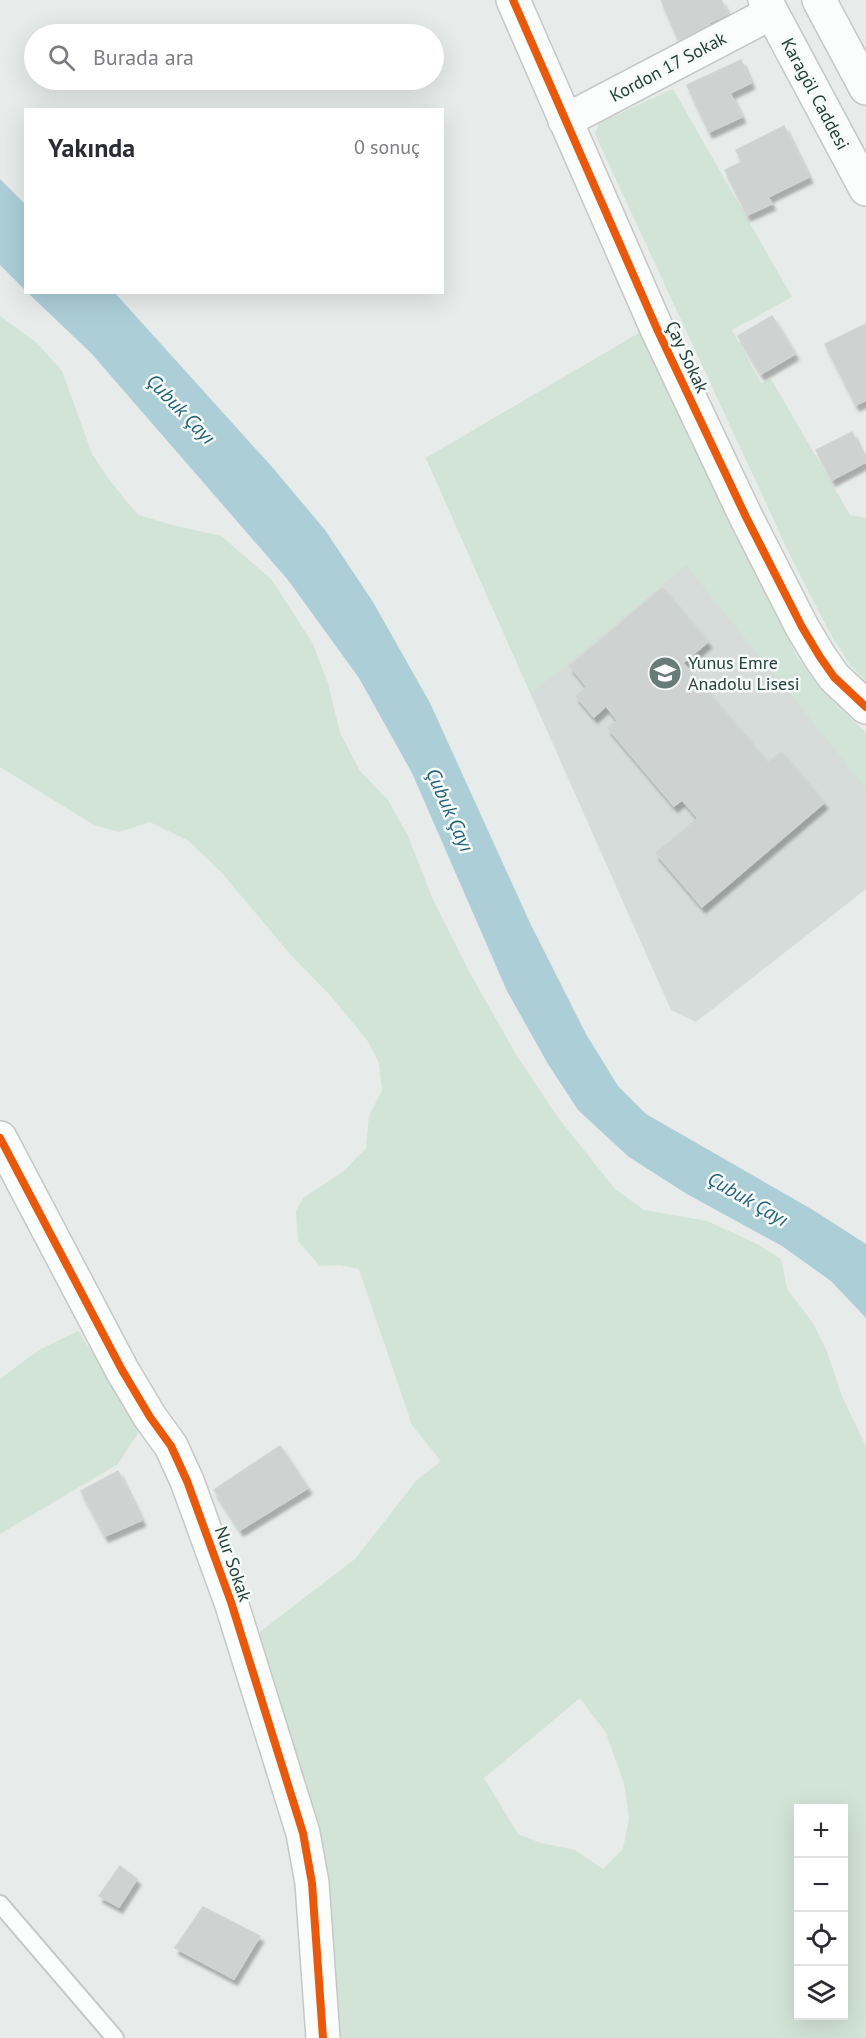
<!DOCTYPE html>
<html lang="tr">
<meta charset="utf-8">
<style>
:root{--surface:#fff;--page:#f7f7f7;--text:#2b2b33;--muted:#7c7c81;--line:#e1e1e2}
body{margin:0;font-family:"PT Sans",sans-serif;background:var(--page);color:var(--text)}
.controls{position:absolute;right:18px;bottom:18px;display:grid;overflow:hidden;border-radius:0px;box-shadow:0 6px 24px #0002}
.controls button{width:54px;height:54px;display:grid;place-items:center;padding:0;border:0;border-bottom:2px solid var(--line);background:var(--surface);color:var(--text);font:30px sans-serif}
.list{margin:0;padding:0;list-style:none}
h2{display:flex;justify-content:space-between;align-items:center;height:78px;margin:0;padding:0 24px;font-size:26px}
h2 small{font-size:20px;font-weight:400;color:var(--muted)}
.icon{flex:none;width:33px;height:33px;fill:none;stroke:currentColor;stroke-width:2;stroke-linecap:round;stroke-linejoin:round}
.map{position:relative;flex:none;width:866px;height:2038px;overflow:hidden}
.search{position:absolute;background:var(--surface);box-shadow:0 6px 24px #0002;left:24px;top:24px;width:420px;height:66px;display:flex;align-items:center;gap:15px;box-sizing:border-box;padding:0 21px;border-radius:33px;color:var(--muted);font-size:22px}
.panel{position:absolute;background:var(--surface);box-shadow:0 6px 24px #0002;left:24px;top:108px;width:420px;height:186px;border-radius:0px}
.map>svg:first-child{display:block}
</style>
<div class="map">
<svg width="866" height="2038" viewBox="0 0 866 2038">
<defs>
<filter id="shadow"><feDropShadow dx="3.5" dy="6" stdDeviation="1.5" flood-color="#0004"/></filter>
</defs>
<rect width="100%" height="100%" fill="#e7ebe9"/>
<path fill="#d5dcd9" d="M641,332l38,84 117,239 25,35 45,43v156l-170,133 -25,-12 -245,-552z"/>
<path fill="#d2e3d8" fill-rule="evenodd" d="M673,89l119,208 -60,33 29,53 10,-4 79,136 16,3v163l-16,-16 -20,-32 -40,-78 -195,-421 4,-11z
M0,316l37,27 25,28 30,83 19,28 27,33 38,11 45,10 50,43 41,63 16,41 12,50 20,38 28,29 20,36 25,64 38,75 46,81 39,59 59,74 29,21 63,11 50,23 24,15 6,30 26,34 14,29 15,44 24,51v591h-526l-13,-172 -70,-232 98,-75 62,-79 24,-19 -29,-36 -53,-156 -19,-4 -20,1 -22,-25 -2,-30 7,-13 41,-27 22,-23 3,-32 13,-26 -3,-27 -12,-23 -37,-45 -41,-42 -66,-79 -34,-33 -39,-19 -31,10 -25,-7 -94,-58zM580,1698l26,35 18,50 5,35 -6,31 -20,20 -28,-19 -34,-7 -23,-9 -34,-56zM798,1808h46v208h-46z
M641,332l38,84 117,239 25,35 45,43v55l-180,-223 -155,129 -105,-236z
M78,1331l64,96 -24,37 -118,70v-155l39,-29z"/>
<path fill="#abced7" d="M0,179l25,25v86l-25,-25z
M28,293h87l158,175 52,62 48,72 57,101 100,220 56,111 32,52 28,28 167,96 53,34v74l-35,-37 -49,-35 -95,-52 -58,-37 -51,-47 -30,-46 -41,-73 -95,-218 -53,-95 -71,-98 -197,-227z"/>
<path fill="#ced2d1" stroke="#d0d4d2" stroke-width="1.5" filter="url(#shadow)" d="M661,0h60l7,14 -19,9 4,9 -32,14z
M741,60l10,23 -21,10 12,24 -33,15 -22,-47z
M784,126l25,51 -41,20 4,7 -25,11 -22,-45 17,-8 -6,-12z
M772,316l23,38 -34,20 -23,-38z
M866,324v76l-10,5 -31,-61z
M852,432l14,30 -34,18 -16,-30z
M662,588l46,54 -25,21 85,100 13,-11 43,51 -122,104 -46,-54 42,-35 -16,-18 -8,6 -66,-78 10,-7 -12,-15 -12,11 -18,-21 11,-9 -17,-21z
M280,1446l28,42 -68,42 -26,-40z
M118,1471l24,49 -37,16 -24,-45z
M120,1866l17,13 -18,28 -20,-11z
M203,1907l57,29 -26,43 -59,-31z"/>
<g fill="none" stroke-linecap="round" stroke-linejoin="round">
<defs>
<path id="lane" d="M0,1904l115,134"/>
<path id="street" d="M513,0l144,329 89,188 56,110 18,30 14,20 32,30
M565,121l206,-108
M0,1138l122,232 28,47 21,29 16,35 44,121 72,231 9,50 11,155"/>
<path id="secondary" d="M765,0l101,189
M819,0l47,88"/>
</defs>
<use href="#lane" stroke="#c4c8c6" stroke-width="20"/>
<use href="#street" stroke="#c4c8c6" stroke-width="36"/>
<use href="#secondary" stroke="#c3c9c7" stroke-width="36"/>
<use href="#lane" stroke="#fbfcfc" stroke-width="16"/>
<use href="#street" stroke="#fbfcfc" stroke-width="33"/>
<use href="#secondary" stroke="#fbfcfc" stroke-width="33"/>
<defs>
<path id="cycleway" d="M513,0l144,329 89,188 56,110 18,30 14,20 32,30
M0,1138l122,232 28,47 21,29 16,35 44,121 72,231 9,50 11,155"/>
</defs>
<use href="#cycleway" stroke="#f6faf8" stroke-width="11"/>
<use href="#cycleway" stroke="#e8590c" stroke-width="8"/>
</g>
<defs>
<symbol id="school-disc" viewBox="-11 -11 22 22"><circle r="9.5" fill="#697b77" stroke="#f6faf8"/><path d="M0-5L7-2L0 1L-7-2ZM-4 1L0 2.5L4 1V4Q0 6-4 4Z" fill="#fff"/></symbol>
</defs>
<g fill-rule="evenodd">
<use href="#school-disc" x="646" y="654" width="38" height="38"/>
</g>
<g text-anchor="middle" stroke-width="5" stroke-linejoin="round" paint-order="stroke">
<g font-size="18" fill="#253f39" stroke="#f6faf8">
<text transform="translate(668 67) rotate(-28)" y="6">Kordon 17 Sokak</text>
<text transform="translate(815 94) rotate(62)" y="6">Karagöl Caddesi</text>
<text transform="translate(687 357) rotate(65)" y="6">Çay Sokak</text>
<text transform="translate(233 1564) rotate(71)" y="6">Nur Sokak</text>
</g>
<g font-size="18" fill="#253f39" stroke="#f6faf8" text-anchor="start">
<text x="688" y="669">Yunus Emre<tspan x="688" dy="21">Anadolu Lisesi</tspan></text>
</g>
<g font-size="20" font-style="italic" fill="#226378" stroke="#f6faf8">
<text transform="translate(181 409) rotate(46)" y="7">Çubuk Çayı</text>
<text transform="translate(450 810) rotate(66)" y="7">Çubuk Çayı</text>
<text transform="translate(748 1199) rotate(30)" y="7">Çubuk Çayı</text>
</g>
</g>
</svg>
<div class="controls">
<button>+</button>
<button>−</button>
<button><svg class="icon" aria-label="locate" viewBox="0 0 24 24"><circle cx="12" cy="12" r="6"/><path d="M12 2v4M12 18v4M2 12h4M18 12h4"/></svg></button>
<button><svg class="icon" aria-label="layers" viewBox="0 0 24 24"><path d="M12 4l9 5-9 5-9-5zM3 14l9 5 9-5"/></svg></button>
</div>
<div class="search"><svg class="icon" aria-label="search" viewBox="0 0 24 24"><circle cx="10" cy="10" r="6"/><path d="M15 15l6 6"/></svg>Burada ara</div>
<section class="panel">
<h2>Yakında<small>0 sonuç</small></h2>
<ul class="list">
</ul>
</section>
</div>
